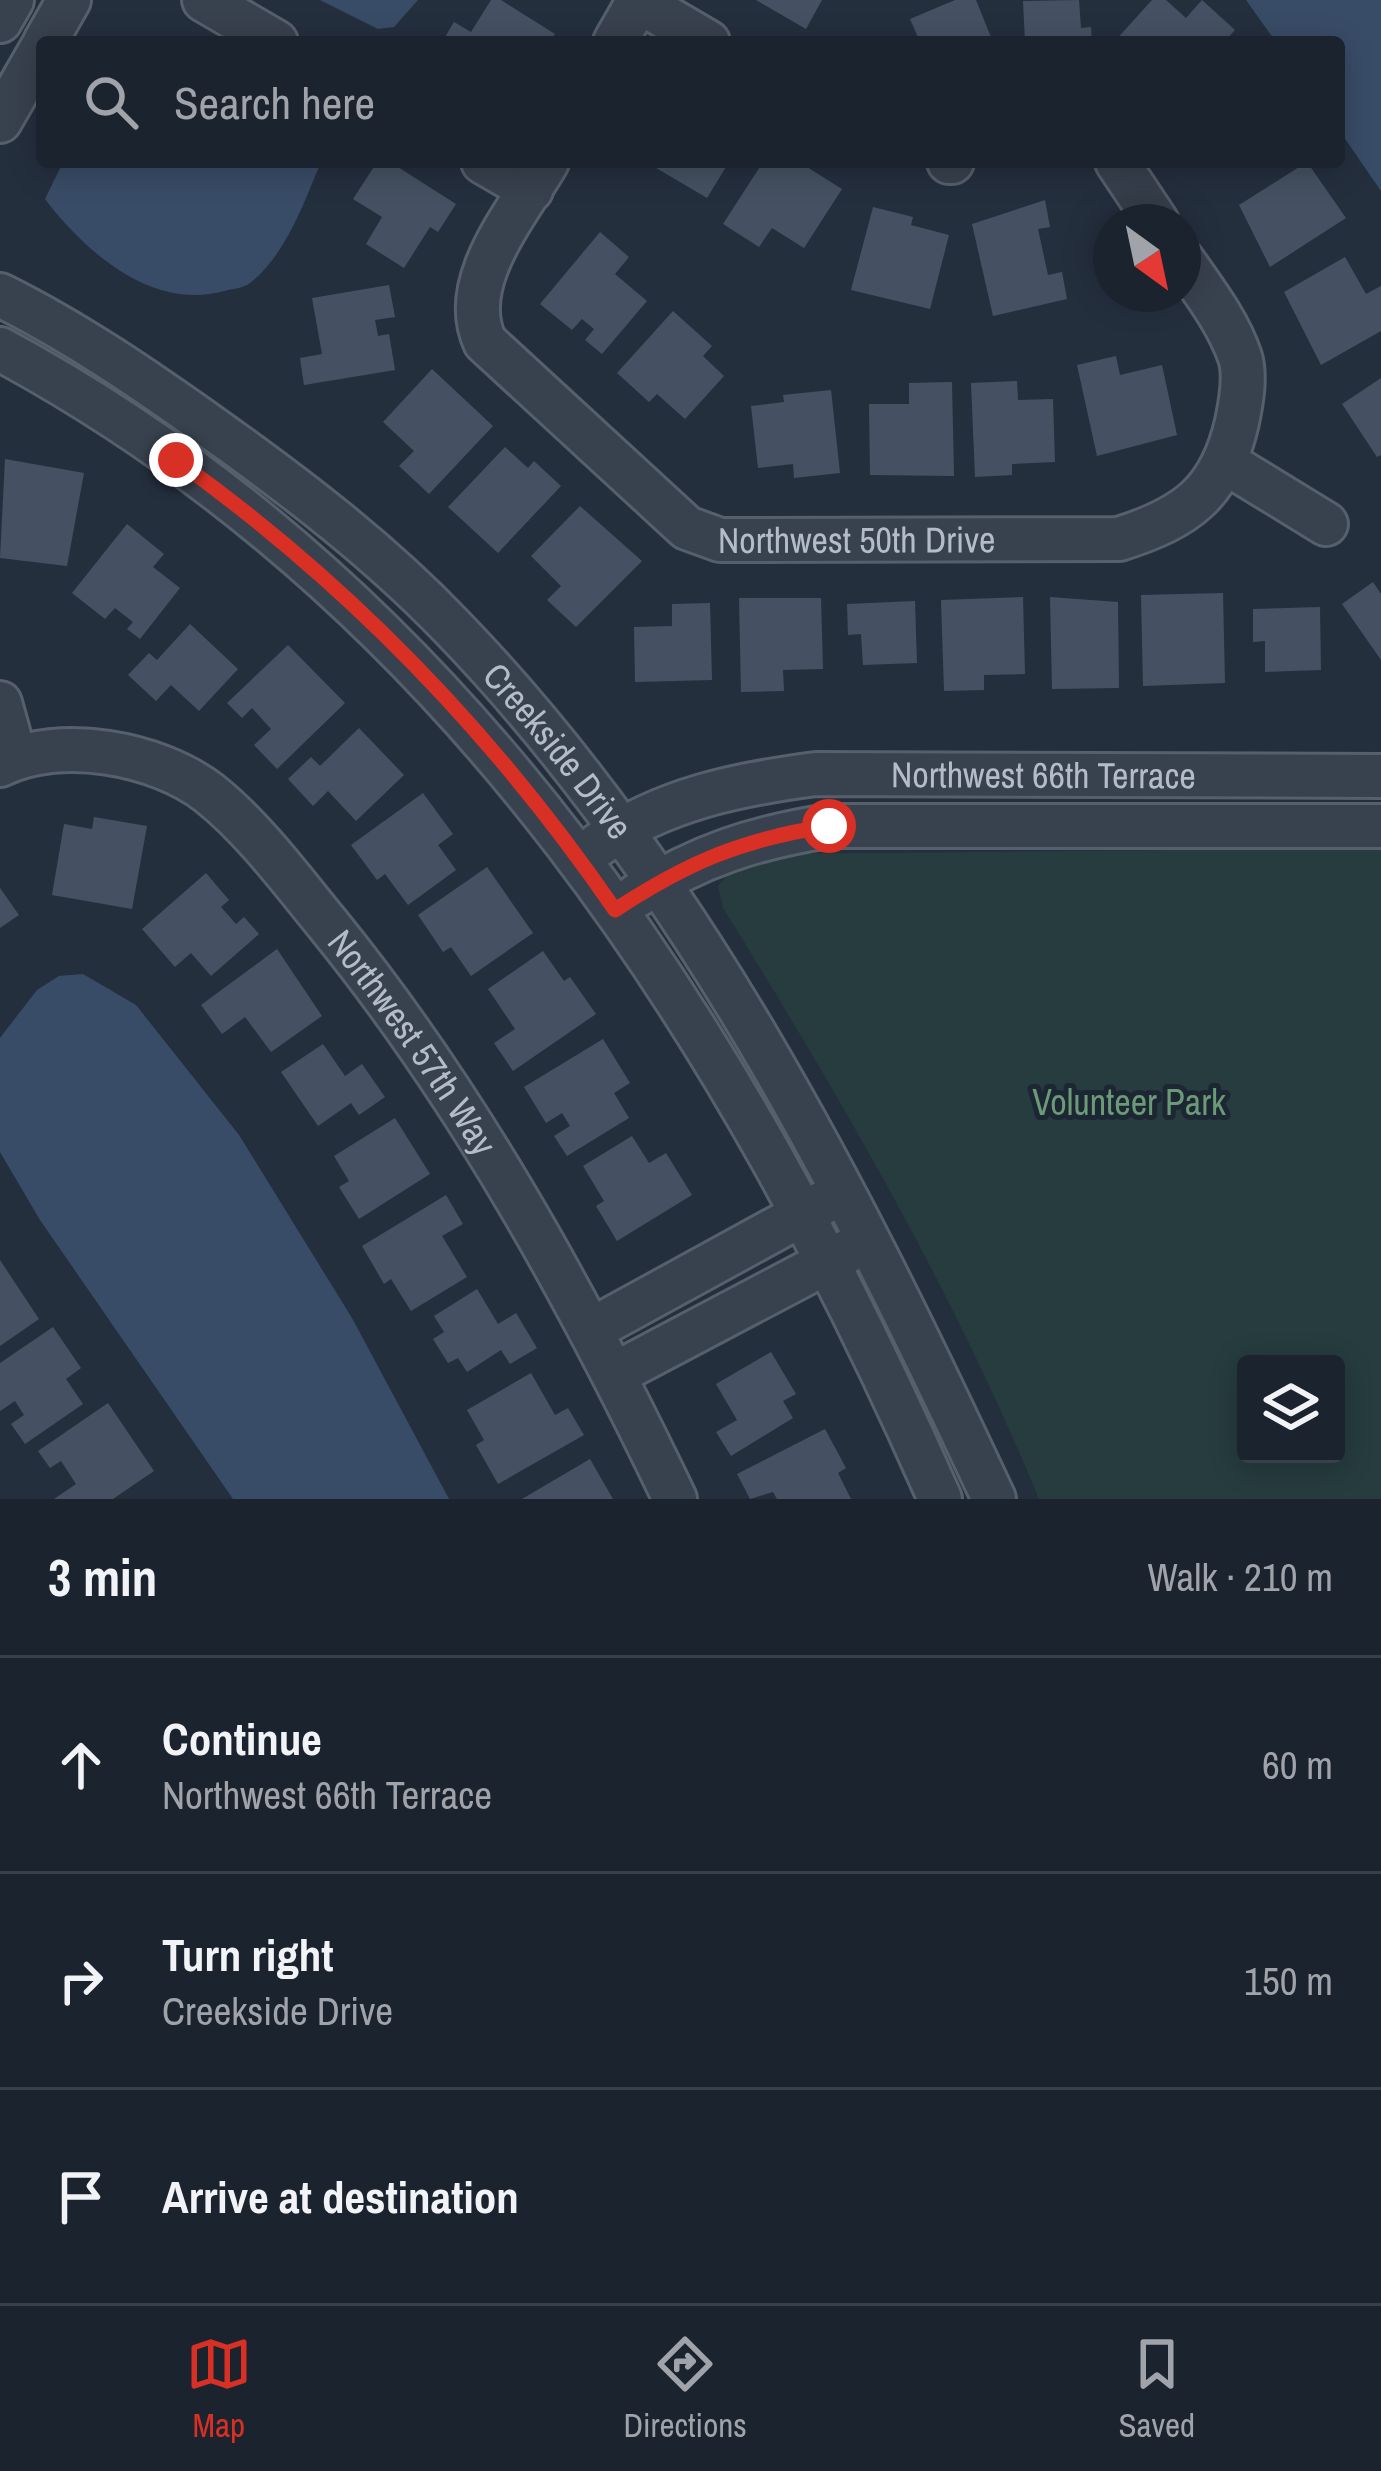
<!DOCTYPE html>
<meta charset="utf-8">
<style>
:root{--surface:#1b232e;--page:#242b36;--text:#f1f3f6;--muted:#a0a4aa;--line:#39404a;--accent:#d93025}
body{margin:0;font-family:"Archivo Narrow",sans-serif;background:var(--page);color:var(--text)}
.controls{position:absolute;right:36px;bottom:36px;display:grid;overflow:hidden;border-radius:12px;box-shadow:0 6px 30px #0003}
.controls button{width:108px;height:108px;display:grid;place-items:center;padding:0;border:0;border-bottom:3px solid var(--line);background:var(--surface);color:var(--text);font:60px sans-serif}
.compass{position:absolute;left:1093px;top:204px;width:108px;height:108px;border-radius:50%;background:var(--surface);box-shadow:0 6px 30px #0003;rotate:147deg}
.stop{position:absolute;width:36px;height:36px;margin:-27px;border:9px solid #d93025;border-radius:50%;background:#fff}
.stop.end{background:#d93025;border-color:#fff;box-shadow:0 3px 12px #0008}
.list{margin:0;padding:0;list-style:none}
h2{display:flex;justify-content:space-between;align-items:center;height:156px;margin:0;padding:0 48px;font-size:51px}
h2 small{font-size:39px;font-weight:400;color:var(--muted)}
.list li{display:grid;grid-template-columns:78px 1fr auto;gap:36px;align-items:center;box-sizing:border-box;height:216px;padding:0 48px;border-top:3px solid var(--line)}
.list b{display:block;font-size:45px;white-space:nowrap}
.list p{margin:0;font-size:39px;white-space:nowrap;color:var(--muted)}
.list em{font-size:39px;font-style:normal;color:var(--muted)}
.icon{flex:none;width:66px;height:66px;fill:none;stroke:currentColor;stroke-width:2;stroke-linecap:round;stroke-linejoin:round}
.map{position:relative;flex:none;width:1381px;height:1499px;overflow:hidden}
.search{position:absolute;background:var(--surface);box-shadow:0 6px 30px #0003;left:36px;right:36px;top:36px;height:132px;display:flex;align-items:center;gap:30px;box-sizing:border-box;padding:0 42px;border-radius:12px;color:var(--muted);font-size:45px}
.sheet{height:804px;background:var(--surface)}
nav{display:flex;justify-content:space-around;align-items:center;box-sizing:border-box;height:168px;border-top:3px solid var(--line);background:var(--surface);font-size:33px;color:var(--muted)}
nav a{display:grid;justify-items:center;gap:6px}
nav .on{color:var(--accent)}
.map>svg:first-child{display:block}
</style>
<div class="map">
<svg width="1381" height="1499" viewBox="0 0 1381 1499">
<rect width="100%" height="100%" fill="#242f3e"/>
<path fill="#263c3f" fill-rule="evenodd" d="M1381,848v651h-342c-85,-207 -198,-401 -316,-591l-5,-22 17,-20 38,-12zM1246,1364h90v90h-90z"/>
<path fill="#394c67" d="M320,0h98l-24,27 -16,2z
M1246,0h135v191l-42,-61v-88h-63z
M63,162h258c-17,40 -35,93 -71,121 -6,5 -18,6 -26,8 -71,20 -138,-38 -179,-92z
M83,974l53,31 103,130 113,183 97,181h-216l-193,-279 -40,-68v-114l37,-48 22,-14z"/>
<path fill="#455162" d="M491,0h10l54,34 -6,8h-107l12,-20 17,10z
M756,0h66l-16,29z
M955,0h21l17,42h-73l-10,-23z
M1079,0l2,28 10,-1 1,15h-67l-2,-41z
M1152,0h14l20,18 16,-18 33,30 -11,12h-110z
M377,162h13l66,42 -18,28 -8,-5 -26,41 -38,-24 16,-27 -29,-18z
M646,162h83l-22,36z
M763,162h36l43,27 -38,59 -32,-20 -13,19 -36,-23z
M1307,162l39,56 -76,49 -31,-62z
M1045,200l5,27 -12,2 10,46 14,-3 5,27 -74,17 -21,-92z
M873,207l40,10 -2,8 38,10 -19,74 -79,-19z
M600,232l29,25 -14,17 32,27 -45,53 -17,-14 9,-11 -12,-10 -10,11 -32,-26z
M1345,257l21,37 15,-8v45l-60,34 -37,-73z
M389,285l6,32 -20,3 3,16 11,-2 6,36 -91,15 -4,-27 22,-4 -10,-56z
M673,311l39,35 -9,10 21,20 -39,43 -28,-25 -8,8 -32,-29z
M1116,356l4,19 42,-10 15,70 -80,21 -20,-91z
M432,369l61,57 -64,68 -30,-28 15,-15 -31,-29z
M1381,378v77l-4,2 -35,-53z
M1017,381l1,19 35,-1 2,63 -43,2v11l-37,2 -4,-94z
M952,382l2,94 -84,-1 -1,-71h40v-21z
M831,390l9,83 -46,5 -1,-14 -35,4 -7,-62 33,-4 -1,-7z
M505,447l23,21 6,-7 27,25 -63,67 -50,-46z
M5,459l79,14 -17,93 -67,-8z
M580,506l62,55 -66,66 -29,-27 14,-14 -30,-30z
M127,524l37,30 -11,13 27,21 -40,51 -13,-10 6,-7 -18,-14 -10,11 -33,-26z
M1373,582l8,12v66l-39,-56z
M1223,593l2,90 -82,3 -2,-91z
M1023,597l2,77 -41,1v15l-40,1 -3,-91z
M1050,597l68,5 1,86 -67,1z
M739,598h82l2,71 -40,1 1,21 -43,1z
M915,601l2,62 -54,2 -2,-31 -13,1 -1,-31z
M710,603l2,77 -77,2 -1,-55 38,-1v-22z
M1320,607l1,63 -56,2v-31l-12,1v-33z
M190,624l48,45 -39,42 -28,-26 -15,16 -28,-26 21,-22 8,7z
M288,645l57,58 -68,66 -23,-24 17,-16 -19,-21 -10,10 -15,-15z
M359,728l45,47 -48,46 -28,-30 -15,15 -25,-27 23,-22 9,9z
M423,793l30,41 -15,11 18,25 -48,35 -23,-31 -8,6 -26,-35z
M94,817l53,9 -15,83 -80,-14 12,-71 28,5z
M487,867l46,66 -62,43 -20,-29 -8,5 -25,-37z
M206,873l23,27 -8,7 15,17 8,-7 15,17 -48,42 -20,-23 -16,14 -33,-38z
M0,888l19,27 -19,13z
M277,949l45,67 -51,36 -26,-35 -23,17 -21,-29z
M543,951l21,30 6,-4 26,37 -83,57 -19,-28 21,-14 -27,-40z
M603,1039l27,44 -16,10 15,25 -62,38 -13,-20 16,-10 -8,-13 -16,10 -22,-36z
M323,1044l22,32 17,-12 23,33 -26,18 -8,-12 -33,23 -37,-54z
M395,1118l35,56 -71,45 -20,-32 10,-6 -15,-25z
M632,1136l17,27 17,-10 26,42 -75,46 -21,-35 8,-5 -21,-35z
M446,1195l17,29 -21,12 25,41 -56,34 -20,-32 -7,5 -22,-38z
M0,1260l39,59 -39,27z
M477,1289l21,35 18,-11 21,35 -27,16 -9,-14 -34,22 -9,-14 -10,5 -15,-24 11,-7 -10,-16z
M53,1327l28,41 -15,11 17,25 -58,40 -14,-20 13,-9 -9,-14 -15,10v-48z
M771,1352l25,42 -13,7 10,17 -62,38 -15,-24 21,-12 -21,-36z
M531,1373l24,42 13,-7 16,27 -86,49 -22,-39 8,-5 -17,-30z
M108,1403l46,68 -41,28h-59l22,-15 -15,-23 -11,7 -12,-17z
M825,1429l21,39 -8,5 13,26h-74l-4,-7 -23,7 -13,-25z
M590,1459l23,40h-91z"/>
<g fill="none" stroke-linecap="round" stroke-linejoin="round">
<defs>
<g id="minor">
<path d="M204,0l72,42"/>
<path d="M638,1l70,41"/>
<path d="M0,21l12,-21"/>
<path d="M45,42l24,-42"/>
<path d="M615,42l24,-42"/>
<path d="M0,121l42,-73"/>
<path d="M483,162l48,28"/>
<path id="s1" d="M547,162c-30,52 -90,120 -62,180l202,186 33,12 399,-1c67,-21 102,-46 118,-117 4,-19 9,-46 3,-65 -12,-35 -36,-66 -57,-96"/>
<path d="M949,162h3"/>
<path d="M1117,162l40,60"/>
<path id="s2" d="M0,295c75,37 146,86 215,135 83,59 165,122 236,196 239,247 399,565 543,873"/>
<path d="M0,349c460,248 735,684 940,1150"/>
<path d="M1228,464l98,60"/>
<path d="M0,703l15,54"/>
<path id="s3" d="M0,765c60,-30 157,-12 209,28 44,35 81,85 117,129 142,174 252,375 349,577"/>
<path id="s4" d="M598,845c65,-46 141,-61 218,-71l565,2"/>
<path d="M636,896c61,-40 121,-59 193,-70h552"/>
<path d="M591,1330l230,-126"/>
<path d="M615,1374l233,-123"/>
</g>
</defs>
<use href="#minor" stroke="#565f6c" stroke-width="48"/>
<use href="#minor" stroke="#38414e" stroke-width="42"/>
</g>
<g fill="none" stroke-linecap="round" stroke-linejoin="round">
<path stroke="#d93025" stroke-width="15" d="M176,460c175,125 318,274 439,450 73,-48 128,-71 214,-84"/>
</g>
<g text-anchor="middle" stroke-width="10" stroke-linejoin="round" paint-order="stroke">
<g font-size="36" fill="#b4bcc9" stroke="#1d2633">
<text dy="13" stroke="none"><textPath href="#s1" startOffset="645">Northwest 50th Drive</textPath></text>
<text dy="13" stroke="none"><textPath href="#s2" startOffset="726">Creekside Drive</textPath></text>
<text dy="13" stroke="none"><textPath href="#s4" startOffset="459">Northwest 66th Terrace</textPath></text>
<text dy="13" stroke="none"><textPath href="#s3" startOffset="543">Northwest 57th Way</textPath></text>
</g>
<g font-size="36" fill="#6b9a76" stroke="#1d2633">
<text x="1129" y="1115">Volunteer Park</text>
</g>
</g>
</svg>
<div class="controls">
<button><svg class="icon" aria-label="layers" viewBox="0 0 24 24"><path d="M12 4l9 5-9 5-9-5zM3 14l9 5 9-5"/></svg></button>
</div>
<svg class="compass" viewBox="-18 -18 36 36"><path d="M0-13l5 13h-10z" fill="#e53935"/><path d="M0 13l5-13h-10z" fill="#a0a4aa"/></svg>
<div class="stop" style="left:829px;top:826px"></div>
<div class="stop end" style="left:176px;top:460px"></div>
<div class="search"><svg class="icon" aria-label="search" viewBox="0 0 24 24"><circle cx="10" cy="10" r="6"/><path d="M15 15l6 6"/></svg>Search here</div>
</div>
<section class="sheet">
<h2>3 min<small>Walk · 210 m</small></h2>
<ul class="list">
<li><svg class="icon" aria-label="ahead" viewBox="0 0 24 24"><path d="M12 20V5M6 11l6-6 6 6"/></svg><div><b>Continue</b><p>Northwest 66th Terrace</p></div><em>60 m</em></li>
<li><svg class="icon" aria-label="right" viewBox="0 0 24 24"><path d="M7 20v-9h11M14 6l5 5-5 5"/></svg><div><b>Turn right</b><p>Creekside Drive</p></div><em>150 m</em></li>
<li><svg class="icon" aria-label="arrive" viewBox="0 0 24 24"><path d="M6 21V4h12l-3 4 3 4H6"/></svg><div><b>Arrive at destination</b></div></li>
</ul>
</section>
<nav>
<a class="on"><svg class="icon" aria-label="map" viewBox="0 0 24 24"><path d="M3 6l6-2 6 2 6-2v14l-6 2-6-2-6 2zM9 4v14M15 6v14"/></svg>Map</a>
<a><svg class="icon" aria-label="directions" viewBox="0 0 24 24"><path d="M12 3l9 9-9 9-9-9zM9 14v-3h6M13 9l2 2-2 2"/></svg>Directions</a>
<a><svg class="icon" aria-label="saved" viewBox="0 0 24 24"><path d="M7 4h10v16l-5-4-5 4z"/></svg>Saved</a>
</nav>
